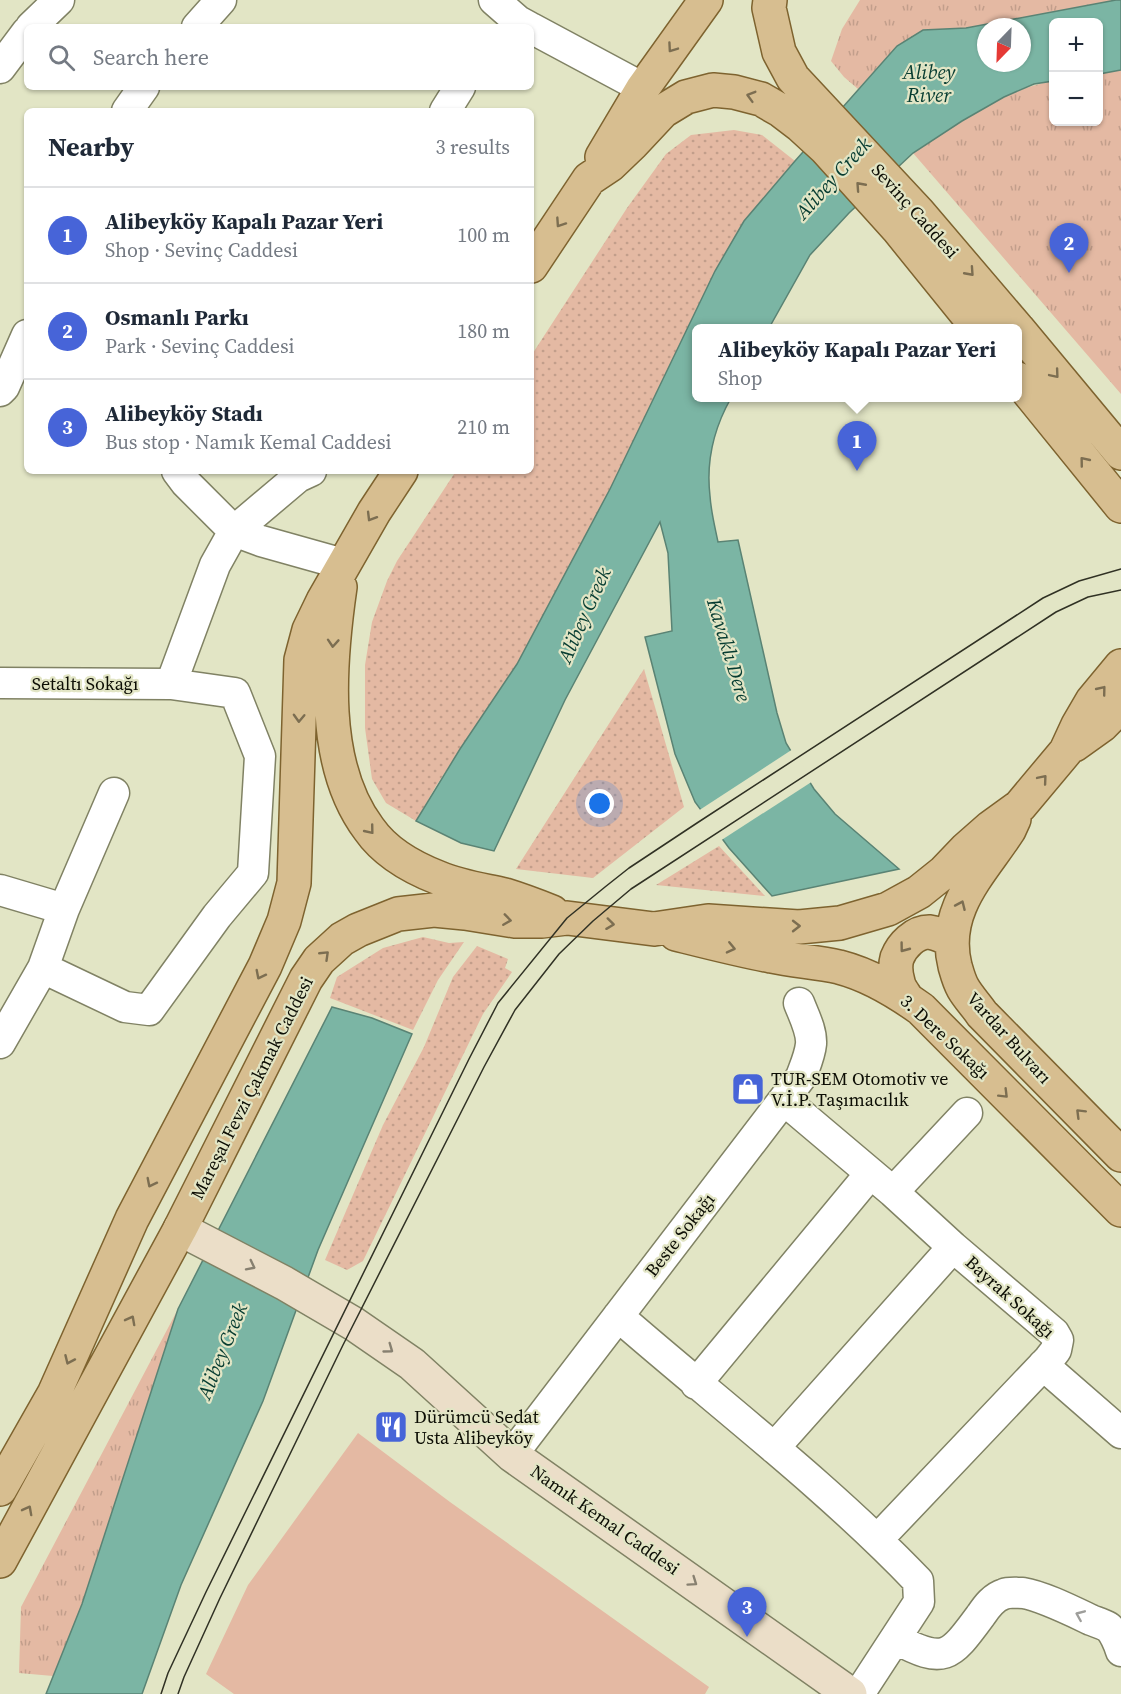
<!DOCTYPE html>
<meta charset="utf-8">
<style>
:root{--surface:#fff;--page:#f6f6f7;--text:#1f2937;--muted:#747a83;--line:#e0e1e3;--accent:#4764d8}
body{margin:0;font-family:"Source Serif 4",serif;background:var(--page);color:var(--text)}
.controls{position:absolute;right:18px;top:18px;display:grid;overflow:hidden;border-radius:9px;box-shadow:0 2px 4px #0004}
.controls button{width:54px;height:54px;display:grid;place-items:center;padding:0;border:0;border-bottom:2px solid var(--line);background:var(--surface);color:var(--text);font:30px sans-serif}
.compass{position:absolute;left:977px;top:18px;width:54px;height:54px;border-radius:50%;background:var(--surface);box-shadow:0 2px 4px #0004;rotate:203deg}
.you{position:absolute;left:600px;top:804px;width:21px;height:21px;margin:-15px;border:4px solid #fff;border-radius:50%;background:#1a73e8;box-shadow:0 0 0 9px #1a73e833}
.badge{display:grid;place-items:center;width:39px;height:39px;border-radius:50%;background:var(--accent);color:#fff;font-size:20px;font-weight:700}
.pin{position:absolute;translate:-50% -50px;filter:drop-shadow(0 2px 3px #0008)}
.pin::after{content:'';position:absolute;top:32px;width:21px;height:18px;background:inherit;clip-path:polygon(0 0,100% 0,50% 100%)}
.popup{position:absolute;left:692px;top:324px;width:330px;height:78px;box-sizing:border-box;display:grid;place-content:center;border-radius:9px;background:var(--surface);filter:drop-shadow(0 2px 4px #0005);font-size:20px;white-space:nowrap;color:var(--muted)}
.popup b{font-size:22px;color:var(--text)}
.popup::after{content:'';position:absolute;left:50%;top:100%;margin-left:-12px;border:12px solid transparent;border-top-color:var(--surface)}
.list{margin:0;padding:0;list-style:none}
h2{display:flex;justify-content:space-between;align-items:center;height:78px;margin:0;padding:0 24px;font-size:26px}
h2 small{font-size:20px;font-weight:400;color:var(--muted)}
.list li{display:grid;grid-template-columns:39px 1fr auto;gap:18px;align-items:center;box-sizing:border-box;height:96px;padding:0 24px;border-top:2px solid var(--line)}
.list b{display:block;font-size:22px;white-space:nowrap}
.list p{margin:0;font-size:20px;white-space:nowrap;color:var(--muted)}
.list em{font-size:20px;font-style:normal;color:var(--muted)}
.icon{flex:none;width:33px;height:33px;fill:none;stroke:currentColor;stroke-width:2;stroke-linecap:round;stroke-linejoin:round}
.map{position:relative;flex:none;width:1121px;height:1694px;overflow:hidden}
.search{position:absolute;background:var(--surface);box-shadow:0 2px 4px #0004;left:24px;top:24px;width:510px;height:66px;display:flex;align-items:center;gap:15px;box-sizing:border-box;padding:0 21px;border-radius:9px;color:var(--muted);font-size:22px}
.panel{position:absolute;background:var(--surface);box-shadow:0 2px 4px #0004;left:24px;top:108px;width:510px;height:366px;border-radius:9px}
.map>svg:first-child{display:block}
</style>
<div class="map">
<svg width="1121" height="1694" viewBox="0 0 1121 1694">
<defs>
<pattern id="grass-dots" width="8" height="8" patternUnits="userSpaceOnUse" patternTransform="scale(1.5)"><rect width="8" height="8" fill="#e4b9a3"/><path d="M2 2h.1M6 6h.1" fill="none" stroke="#c29e8b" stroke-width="1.8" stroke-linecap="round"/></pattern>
<pattern id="park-tufts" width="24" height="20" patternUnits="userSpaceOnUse" patternTransform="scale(1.5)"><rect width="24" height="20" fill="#e4b9a3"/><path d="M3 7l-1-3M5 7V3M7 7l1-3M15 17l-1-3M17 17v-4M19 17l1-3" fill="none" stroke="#c29e8b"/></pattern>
</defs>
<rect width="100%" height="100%" fill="#e2e5c5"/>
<path fill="url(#grass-dots)" d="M734,130l28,5 33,26 -51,60 -134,268 -93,175 -81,122 -20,35 -30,-18 -14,-24 -7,-51v-63l7,-43 15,-41 10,-20 59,-90h75v-115l96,-148 39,-54 25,-19z
M644,669l40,138 -91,71 -77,-9z
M719,846l46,50 -109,-11z
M423,937l26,6 15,-1 -26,38 -25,50 -83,-32 7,-21 46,-29z
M477,946l31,13 -3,9 7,4 -29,42 -120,247 -16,9 -22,-10 58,-135 41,-78 29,-70z"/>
<path fill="url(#park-tufts)" d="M860,0h256l-150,28 -43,2 -26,16 -39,43 -14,-12 -13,-16 11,-32z
M1121,70v324l-208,-241c44,-29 88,-63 140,-72l1,41h44l1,-48z
M178,1309l-96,295 -29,72 -34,-3 2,-66z"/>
<path fill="#e4b9a3" d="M358,1433l92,69 259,185 -4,7h-471l-28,-20 42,-89z"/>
<path fill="#7bb5a4" stroke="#5a8374" stroke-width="1.5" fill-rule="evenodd" d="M1116,0h5v70l-22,4 -1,-52h-44l-1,59 -19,3 -30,13 -42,24 -49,32 -64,60 -39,42 -41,73h-73v70h35c-17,30 -25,64 -21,98 1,16 5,31 8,46l20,-2 39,173 9,30 28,46 21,25 64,55 -127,27 -43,-48 -34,-46 -20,-48 -30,-117 27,-6 -4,-78 -8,-31 -95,178 -71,151 -33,-8 -45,-22 44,-72 57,-85 93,-175 105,-218 29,-50 51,-60 102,-115 26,-16 43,-2zM986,27h36v36h-36z
M332,1007l40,11 40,16 -94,216 -55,151 -82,184 -39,109h-96l36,-90 96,-295z"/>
<path fill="#e2e5c5" d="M793,749l20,32 -93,60 -22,-30z"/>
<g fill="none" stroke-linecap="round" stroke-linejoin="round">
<defs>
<path id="street" d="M494,0l24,21 11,6
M31,27l28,-27
M197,27l24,-27
M531,28l112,60
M0,68l27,-36
M127,111l17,-24
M445,111l15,-24
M0,391l4,-4 23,-52
M177,471l9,12 48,48 27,10 82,23
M0,683l171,1
M114,793l-50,116 -21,59 82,39 24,3 68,-94 36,-43 7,-117 -25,-63 -64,-9 44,-119 19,-34 64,-54 13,-6
M0,890l64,19
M0,1043l43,-75
M784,1100l109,92 60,55 101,86 4,7 -2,10 -7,9 -172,181
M893,1192l74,-79
M618,1316c101,88 208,169 300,265l1,21 -60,92
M1043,1365l78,68
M696,1384l174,-210
M774,1448l179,-201
M512,1455l289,-378c4,-11 9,-22 10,-33 1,-13 -7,-28 -12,-41
M896,1639c49,26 54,18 85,-24 6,-9 13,-18 23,-21 5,-2 13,-1 19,-1 19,3 49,18 68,27 5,2 12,4 17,7 6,5 11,17 13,24"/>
<path id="secondary" d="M180,1229l104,54 70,41 58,40 100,91 338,239"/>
<path id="primary" d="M770,0l-1,8 10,44 14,26 125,134 99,116
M602,157l41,-69 63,-88
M531,266l58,-87 21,-14 23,-22 30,-32 23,-14 27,-7 21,2 27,7 19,11 21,16 24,22 73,81 80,99
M1018,329l103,124
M1018,379l103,127
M340,587c-11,76 -20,177 29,242 16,23 44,39 70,49 21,9 44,12 66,17 16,5 32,11 47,17
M1074,745l28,-20 19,-19
M1014,819l-5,11c-28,43 -68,80 -54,136 2,7 4,15 8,22 5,9 13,17 19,26l139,141
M676,934c32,8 63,16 95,22 23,5 46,6 68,11 31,8 57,24 82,42l200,201
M907,999c-3,-5 -8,-11 -9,-17 -2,-7 -3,-17 -1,-24 5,-13 18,-26 32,-26 9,1 16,5 23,10
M0,1489l54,-95 78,-175 133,-253 19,-45 10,-38 7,-223 8,-30 14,-29 51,-89 27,-41
M0,1561l180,-332 126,-250 13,-19 23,-21 16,-9 40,-16 36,-4 31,3 50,8h27l25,-3 87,11 54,-8 91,6 41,-4 48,-14 31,-17 25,-20 22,-23 25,-22 29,-21 46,-55 12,-26 14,-24 29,-35"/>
</defs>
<use href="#street" stroke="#808264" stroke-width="33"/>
<use href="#secondary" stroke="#808264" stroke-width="36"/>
<use href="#primary" stroke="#7e632f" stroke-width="36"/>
<use href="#street" stroke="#fff" stroke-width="30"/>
<use href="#secondary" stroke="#ebdec8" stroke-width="33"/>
<use href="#primary" stroke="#d7be90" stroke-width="33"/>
<path stroke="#303124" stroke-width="1.5" d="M161,1694l7,-21 38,-81 263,-533 29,-56 69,-85 38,-31 24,-19 68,-45 346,-225 36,-17 42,-12
M178,1694l6,-17 36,-79 123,-253 141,-278 31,-57 44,-56 34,-33 38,-32 425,-277 32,-15 33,-7"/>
</g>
<defs><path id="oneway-chevron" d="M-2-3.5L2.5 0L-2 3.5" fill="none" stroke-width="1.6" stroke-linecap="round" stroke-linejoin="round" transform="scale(1.5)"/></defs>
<g stroke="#7c6e51">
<use href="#oneway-chevron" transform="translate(672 48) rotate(125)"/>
<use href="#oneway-chevron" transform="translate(751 96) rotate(-164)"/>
<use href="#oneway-chevron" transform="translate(860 186) rotate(-132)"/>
<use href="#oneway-chevron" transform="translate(560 223) rotate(124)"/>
<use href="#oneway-chevron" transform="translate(970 272) rotate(48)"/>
<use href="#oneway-chevron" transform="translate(1055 374) rotate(50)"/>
<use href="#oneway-chevron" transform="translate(1084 461) rotate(-129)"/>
<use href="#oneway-chevron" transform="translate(371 517) rotate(121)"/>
<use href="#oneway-chevron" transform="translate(333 643) rotate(94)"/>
<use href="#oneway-chevron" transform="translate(1102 690) rotate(-51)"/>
<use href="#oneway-chevron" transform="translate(299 718) rotate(92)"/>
<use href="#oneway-chevron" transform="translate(1043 779) rotate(-50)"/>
<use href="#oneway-chevron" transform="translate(370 830) rotate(51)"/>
<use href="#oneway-chevron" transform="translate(961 905) rotate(-66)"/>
<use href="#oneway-chevron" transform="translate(507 920) rotate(8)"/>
<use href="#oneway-chevron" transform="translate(610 924) rotate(7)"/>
<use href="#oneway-chevron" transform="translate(796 926)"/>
<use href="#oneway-chevron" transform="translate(731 948) rotate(13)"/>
<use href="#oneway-chevron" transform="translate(904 948) rotate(127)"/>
<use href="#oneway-chevron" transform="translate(325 955) rotate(-44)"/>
<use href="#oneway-chevron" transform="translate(260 975) rotate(117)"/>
<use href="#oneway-chevron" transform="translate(1004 1094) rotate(45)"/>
<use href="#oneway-chevron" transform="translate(1080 1113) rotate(-135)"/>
<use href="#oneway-chevron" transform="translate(151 1183) rotate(117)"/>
<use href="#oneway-chevron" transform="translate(131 1320) rotate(-62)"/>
<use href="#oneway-chevron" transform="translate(69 1360) rotate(114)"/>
<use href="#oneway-chevron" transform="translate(28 1510) rotate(-62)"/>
</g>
<g stroke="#878070">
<use href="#oneway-chevron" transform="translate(251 1266) rotate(27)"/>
<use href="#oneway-chevron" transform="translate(389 1349) rotate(36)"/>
<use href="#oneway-chevron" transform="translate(693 1582) rotate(35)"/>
</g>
<use stroke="#9e9e9b" href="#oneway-chevron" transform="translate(1080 1615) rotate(-157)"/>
<defs>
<symbol id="shop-square" viewBox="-11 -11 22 22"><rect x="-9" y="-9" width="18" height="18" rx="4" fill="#4764d8" stroke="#e2e5c5"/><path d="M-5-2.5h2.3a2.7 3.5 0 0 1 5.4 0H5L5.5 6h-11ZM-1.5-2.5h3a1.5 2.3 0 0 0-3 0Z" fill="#fff"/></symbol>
<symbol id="restaurant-square" viewBox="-11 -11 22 22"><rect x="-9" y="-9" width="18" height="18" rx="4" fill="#4764d8" stroke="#e2e5c5"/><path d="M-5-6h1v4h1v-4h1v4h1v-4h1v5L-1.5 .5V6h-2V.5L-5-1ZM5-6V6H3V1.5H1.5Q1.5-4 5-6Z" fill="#fff"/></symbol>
</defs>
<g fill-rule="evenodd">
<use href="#shop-square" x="729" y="1070" width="38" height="38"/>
<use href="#restaurant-square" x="372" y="1408" width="38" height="38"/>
</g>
<g text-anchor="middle" stroke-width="4.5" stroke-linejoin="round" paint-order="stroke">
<g font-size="18" fill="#0c0d04" stroke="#e2e5c5">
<text transform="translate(915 211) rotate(48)" y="6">Sevinç Caddesi</text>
<text x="85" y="690">Setaltı Sokağı</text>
<text transform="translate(945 1037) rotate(43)" y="6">3. Dere Sokağı</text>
<text transform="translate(1009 1038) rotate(48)" y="6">Vardar Bulvarı</text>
<text transform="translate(252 1088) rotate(-63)" y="6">Mareşal Fevzi Çakmak Caddesi</text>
<text transform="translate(680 1235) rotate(-52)" y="6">Beste Sokağı</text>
<text transform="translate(1010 1297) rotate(42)" y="6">Bayrak Sokağı</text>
<text transform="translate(605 1520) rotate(35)" y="6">Namık Kemal Caddesi</text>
</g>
<g font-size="18" fill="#0c0d04" stroke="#e2e5c5" text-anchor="start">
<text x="771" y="1085">TUR-SEM Otomotiv ve<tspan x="771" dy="21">V.İ.P. Taşımacılık</tspan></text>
<text x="414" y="1423">Dürümcü Sedat<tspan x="414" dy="21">Usta Alibeyköy</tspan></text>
</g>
<g font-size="20" font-style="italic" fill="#063c31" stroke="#e2e5c5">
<text x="929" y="79">Alibey<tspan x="929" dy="23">River</tspan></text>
<text transform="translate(833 178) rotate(-48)" y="7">Alibey Creek</text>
<text transform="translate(584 615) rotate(-66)" y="7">Alibey Creek</text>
<text transform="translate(729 650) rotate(73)" y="7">Kavaklı Dere</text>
<text transform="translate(222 1351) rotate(-68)" y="7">Alibey Creek</text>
</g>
</g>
</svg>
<div class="controls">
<button>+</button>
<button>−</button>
</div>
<svg class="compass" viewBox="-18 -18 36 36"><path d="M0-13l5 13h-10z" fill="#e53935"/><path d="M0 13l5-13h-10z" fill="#747a83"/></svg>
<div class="you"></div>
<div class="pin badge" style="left:857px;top:471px">1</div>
<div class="popup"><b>Alibeyköy Kapalı Pazar Yeri</b>Shop</div>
<div class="pin badge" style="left:1069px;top:273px">2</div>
<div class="pin badge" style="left:747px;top:1637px">3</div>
<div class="search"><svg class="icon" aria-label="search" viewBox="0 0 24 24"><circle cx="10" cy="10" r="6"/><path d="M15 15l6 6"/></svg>Search here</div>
<section class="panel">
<h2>Nearby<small>3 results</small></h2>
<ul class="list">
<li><span class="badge">1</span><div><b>Alibeyköy Kapalı Pazar Yeri</b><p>Shop · Sevinç Caddesi</p></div><em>100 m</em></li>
<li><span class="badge">2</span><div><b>Osmanlı Parkı</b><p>Park · Sevinç Caddesi</p></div><em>180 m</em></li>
<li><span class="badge">3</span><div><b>Alibeyköy Stadı</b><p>Bus stop · Namık Kemal Caddesi</p></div><em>210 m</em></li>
</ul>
</section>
</div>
